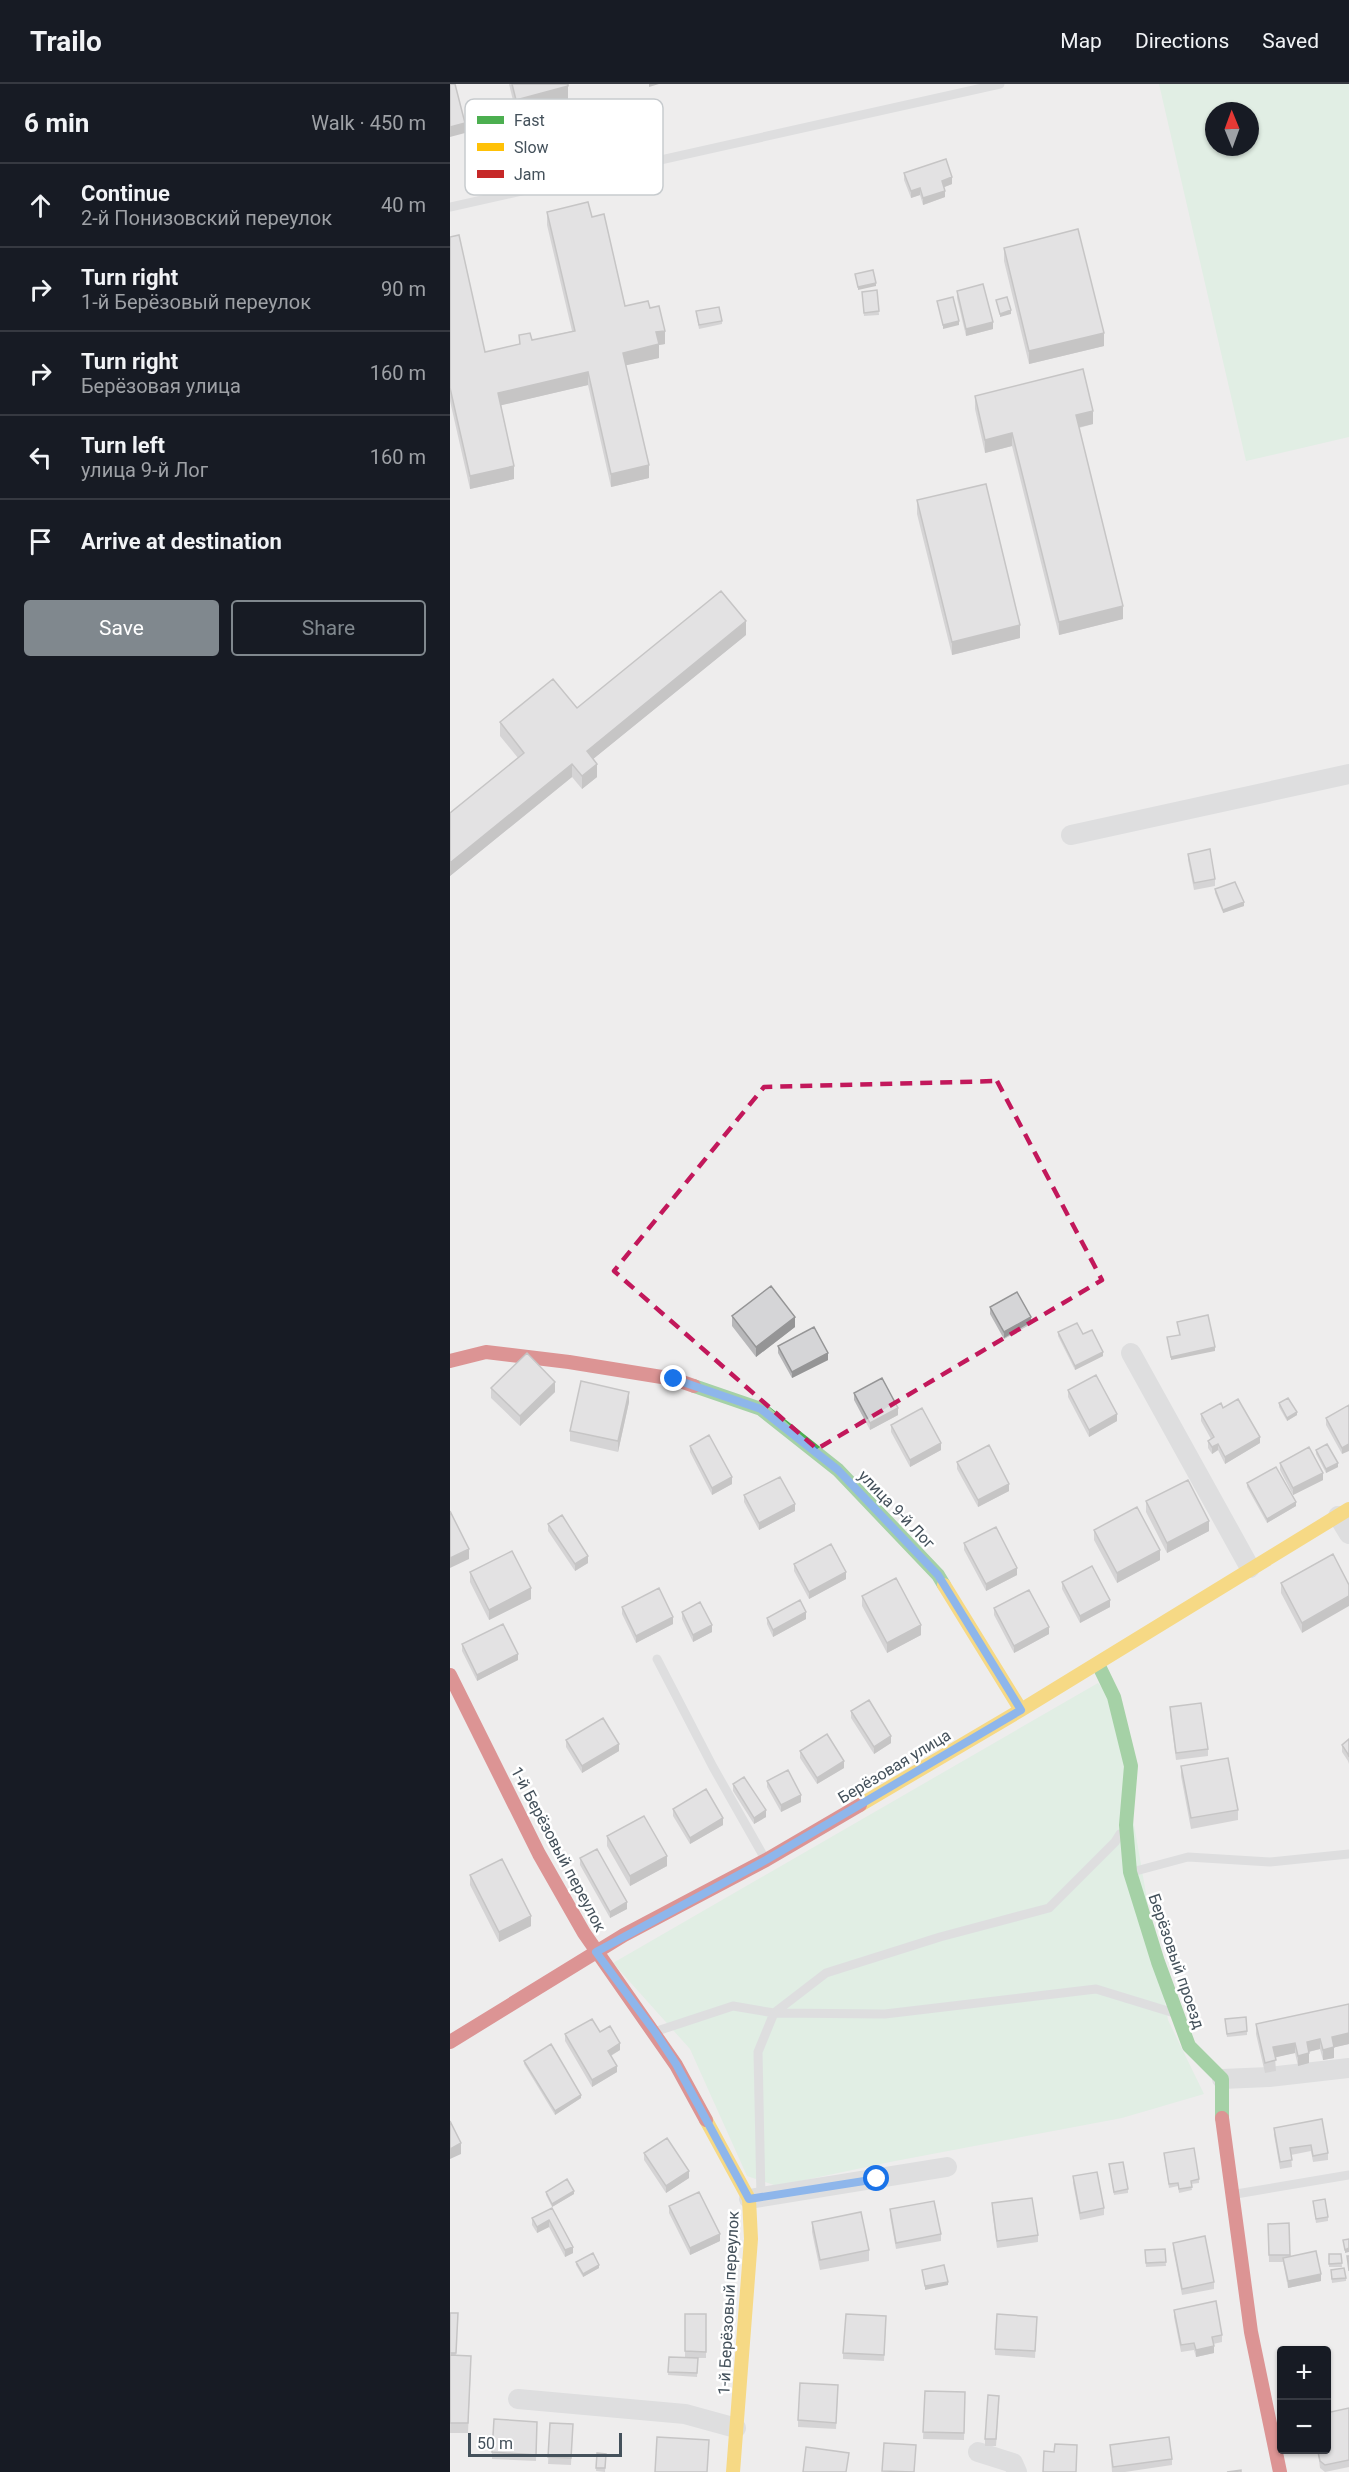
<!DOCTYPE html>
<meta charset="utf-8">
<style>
:root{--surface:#171b24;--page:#20242c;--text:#f1f3f6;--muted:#9ea1a6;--line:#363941;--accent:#80888e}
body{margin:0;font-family:Roboto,sans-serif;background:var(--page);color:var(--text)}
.controls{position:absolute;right:18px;bottom:18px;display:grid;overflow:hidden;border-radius:6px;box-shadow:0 2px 4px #0004}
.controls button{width:54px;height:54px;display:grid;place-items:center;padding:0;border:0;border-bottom:2px solid var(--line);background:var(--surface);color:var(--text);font:30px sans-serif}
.compass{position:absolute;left:755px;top:18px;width:54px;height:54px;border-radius:50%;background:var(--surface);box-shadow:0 2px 4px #0004;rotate:359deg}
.scale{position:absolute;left:18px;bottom:15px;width:154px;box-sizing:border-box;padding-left:6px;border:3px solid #44515b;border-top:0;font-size:16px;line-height:21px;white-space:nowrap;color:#44515b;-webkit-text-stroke:4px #fff;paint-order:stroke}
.stop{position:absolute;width:18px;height:18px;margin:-14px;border:4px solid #1a73e8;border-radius:50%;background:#fff}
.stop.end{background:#1a73e8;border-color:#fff;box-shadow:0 2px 6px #0008}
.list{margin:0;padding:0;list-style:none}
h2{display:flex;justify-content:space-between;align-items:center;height:78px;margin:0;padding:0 24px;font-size:26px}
h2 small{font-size:20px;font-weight:400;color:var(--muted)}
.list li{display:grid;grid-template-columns:39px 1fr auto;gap:18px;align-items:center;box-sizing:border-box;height:84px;padding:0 24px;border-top:2px solid var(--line)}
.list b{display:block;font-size:22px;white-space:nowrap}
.list p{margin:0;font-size:20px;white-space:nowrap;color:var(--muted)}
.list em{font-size:20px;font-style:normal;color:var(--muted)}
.actions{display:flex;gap:12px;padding:18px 24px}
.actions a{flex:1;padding:14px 0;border:2px solid var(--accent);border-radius:6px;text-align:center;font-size:21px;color:var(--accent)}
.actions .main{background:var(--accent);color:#fff}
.icon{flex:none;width:33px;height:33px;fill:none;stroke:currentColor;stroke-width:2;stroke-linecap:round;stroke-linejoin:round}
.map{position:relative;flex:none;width:899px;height:2388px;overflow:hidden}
header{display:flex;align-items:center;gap:36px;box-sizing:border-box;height:84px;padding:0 30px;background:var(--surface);border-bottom:2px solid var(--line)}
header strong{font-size:28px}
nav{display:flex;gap:33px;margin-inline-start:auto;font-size:21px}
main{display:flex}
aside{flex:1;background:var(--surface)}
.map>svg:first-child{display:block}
</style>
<header>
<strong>Trailo</strong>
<nav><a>Map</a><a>Directions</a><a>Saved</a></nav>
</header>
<main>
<aside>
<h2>6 min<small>Walk · 450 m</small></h2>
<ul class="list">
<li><svg class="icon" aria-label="ahead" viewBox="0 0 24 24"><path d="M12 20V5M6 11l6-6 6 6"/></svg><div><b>Continue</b><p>2-й Понизовский переулок</p></div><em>40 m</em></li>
<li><svg class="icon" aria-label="right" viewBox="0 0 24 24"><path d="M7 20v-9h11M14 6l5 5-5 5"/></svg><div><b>Turn right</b><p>1-й Берёзовый переулок</p></div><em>90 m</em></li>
<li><svg class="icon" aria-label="right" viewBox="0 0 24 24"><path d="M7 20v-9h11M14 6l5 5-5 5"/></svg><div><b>Turn right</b><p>Берёзовая улица</p></div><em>160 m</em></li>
<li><svg class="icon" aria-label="left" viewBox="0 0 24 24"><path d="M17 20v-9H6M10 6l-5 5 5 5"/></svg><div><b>Turn left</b><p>улица 9-й Лог</p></div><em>160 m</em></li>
<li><svg class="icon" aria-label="arrive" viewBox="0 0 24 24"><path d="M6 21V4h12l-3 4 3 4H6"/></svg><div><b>Arrive at destination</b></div></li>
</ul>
<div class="actions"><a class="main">Save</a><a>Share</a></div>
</aside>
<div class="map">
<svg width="899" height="2388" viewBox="0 0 899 2388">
<rect width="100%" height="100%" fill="#eeeded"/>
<path fill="#d0efda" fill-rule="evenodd" d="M709,0h190v353l-103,24zM764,27h36v36h-36z
M648,1599l14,15 56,322 36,74 -82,24 -232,44 -113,24 -30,-10 -57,-127 -77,-86z"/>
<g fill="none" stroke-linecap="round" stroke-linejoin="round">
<path stroke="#c9cdcf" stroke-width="9" d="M0,123l550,-123
M207,1575l56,108 51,90
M682,1788l56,-15 82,5 79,-8
M207,1947l76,-25 41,7 111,1 211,-25 75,23
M786,2110l113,-19
M311,2114l-3,-146 16,-39 52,-40 114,-36 109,-29 66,-66 5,-8"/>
<path stroke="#c9cdcf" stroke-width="20" d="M621,751l278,-61
M681,1269l119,215
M888,1432l11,18
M772,1995l47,-2 80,-9
M299,2115l198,-32
M68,2315l167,15 51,14
M528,2368l35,11 4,9"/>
<path stroke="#4caf50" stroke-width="14" d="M244,1302l67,23 77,61 100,105 6,10
M648,1580l16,33 17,69 -5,59 4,47 28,90 31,84 33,33v39"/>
<path stroke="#ffc107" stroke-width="14" d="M494,1501l77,125
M410,1721l161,-95 328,-201
M256,2036l43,79 2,40 -18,233"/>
<path stroke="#c62828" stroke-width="14" d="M0,1277l36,-9 83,10 105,17 20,7
M0,1591l89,179 45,79 92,132 30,55
M0,1958l174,-107 142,-75 94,-55
M772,2034l29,214 29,140"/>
</g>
<path fill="#b7b7b9" d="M59,0h59v15l-52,14z
M454,89l48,11 -8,3 1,10 -22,8 -3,-10 -9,3 -7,-18z
M97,128l45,5 33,89 25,2 15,36 -6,1v13l-33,7 23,113 -38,9 -23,-102 -87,20 13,74 -44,10 -20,-88v-164l35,115 34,-8v-9l13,5 40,-9 -25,-106z
M554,164l100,98 -75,18 -25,-103z
M427,206l2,25 -15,1 -2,-24z
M507,207l36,38 -27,7 -9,-38z
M246,227l26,10v3l-23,5z
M525,312l118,28 -14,4 44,191 -64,16 -47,-189 -27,7 -10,-44z
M467,416l103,138 -68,17 -35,-141z
M296,551l-153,124 4,18 -15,12 -10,-12 -122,99v-63l68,-55 -18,-22v-14l77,-14z
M738,770l27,25v7l-21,4 -6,-30z
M765,805l29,17 -21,7 -8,-20z
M540,1223l41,17 -27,15 -14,-25z
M282,1232l63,11 -39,30 -24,-31z
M608,1248l25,2 20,22 -28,14 -17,-34z
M328,1262l50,14 -36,18 -14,-25z
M41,1304l64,4 -35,34 -29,-28z
M618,1306l49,31 -28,16 -21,-40z
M404,1309l44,22 -28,15 -16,-30z
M179,1318l-11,50 -48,-11v-10z
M829,1319l18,12 -10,6 -8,-14z
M899,1321l-7,49 -16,-29v-7z
M773,1324l37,35 -35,21 -7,-14 -6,4 -4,-6v-7l3,-2 -10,-18v-7z
M441,1341l50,25 -31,17 -19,-35z
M240,1362l42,38 -20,11 -22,-43z
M866,1366l22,17 -12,6 -10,-19z
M507,1378l52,29 -31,16 -21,-38z
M830,1379l43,17 -30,15 -13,-25z
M797,1399l49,23 -29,17 -20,-36z
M294,1411l51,16 -36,19 -15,-28z
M696,1417l63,30 -42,22 -21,-41z
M98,1440l40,39 -13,8 -27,-40z
M644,1446l66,30 -43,23 -23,-43z
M514,1459l53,32 -31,16 -22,-41z
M883,1470l-31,79 -21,-40v-10z
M344,1480l52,15 -37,20 -15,-28z
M20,1488l61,27 -42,21 -19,-38z
M612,1498l48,25 -30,16 -18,-34z
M412,1512l59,39 -34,18 -25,-47z
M172,1523l51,17 -37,19 -14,-29z
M544,1524l55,26 -35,19 -20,-38z
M232,1528l30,20 -19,10 -11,-23z
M317,1534l39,1 -33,18 -6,-13z
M12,1560l56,16 -41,21 -15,-30z
M720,1623l38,42v7l-32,4 -6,-46z
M401,1627l40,32 -17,11 -23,-36z
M899,1655v25l-1,-3 -6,-9v-7z
M116,1656l53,11 -37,22 -16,-26z
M350,1667l44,17 -27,16 -17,-26z
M731,1682l57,44v10l-47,9 -10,-53z
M317,1697l34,21 -20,10 -14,-25z
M283,1700l33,33 -12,7 -21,-33z
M223,1725l50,16 -33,19 -17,-28z
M157,1752l60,30 -37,20 -23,-40z
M130,1774l47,51 -17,9 -30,-53z
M20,1791l61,51 -32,16 -29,-57z
M899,1920v40l-15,3v11l-11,2 -3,-11 -11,3v11l-11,3 -3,-13 -20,4 1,14 -11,2 -9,-39v-10z
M775,1935l22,12v4l-20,2z
M150,1948l20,18 -9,6 6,16 -25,15 -27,-46v-7z
M74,1977l57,37 -26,17 -31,-51z
M824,2044l54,25v7l-15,2 -2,-11 -20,4 1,12 -12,2 -6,-34z
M194,2069l45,25 -23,15 -22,-33z
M714,2069l35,26v4l-8,1 1,6 -13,3 -1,-7 -9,2z
M659,2080l19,25v4l-14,2z
M623,2092l31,32v7l-24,5 -7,-37z
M96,2108l28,2 -22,13 -6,-12z
M863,2117l15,16v4l-12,2z
M542,2119l46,32v7l-41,6 -5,-38z
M219,2122l51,35 -30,14 -21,-42z
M102,2124l21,45 -8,4 -16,-30 -12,6 -5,-8v-7z
M440,2125l51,25v7l-45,8 -6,-33z
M362,2138l57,28v11l-49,9 -8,-38z
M818,2140l22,31v2l31,24 -33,7 -5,-26h-14z
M723,2159l41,39v7l-32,6 -9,-46z
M715,2165l1,17 -20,1 -1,-17z
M879,2170h12l1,13h-13z
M126,2178l23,6 -16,9 -7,-12z
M881,2189l15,5v3l-14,2z
M724,2226l48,25v7l-9,2 1,9 -18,4 -2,-7 -13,2 -7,-35z
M0,2229l6,42 15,11 -3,67h-18z
M235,2230h21v44h-8l-1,19 -29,-2 1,-18h16z
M587,2233l-2,41 -40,-3v-6z
M436,2239l-2,38 -41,-2v-6z
M475,2307l40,1 -1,48 -41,-1z
M388,2308l-2,37 -38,-2v-7z
M549,2318l-3,44h-11v-7z
M899,2324v59l-24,5 -5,-4 -2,-16 8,-2v-37z
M100,2339l23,1 -2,41 -23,-1z
M87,2344l-1,33 -44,-2v-7z
M660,2361l62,14v6l-47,7h-13z
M147,2369l9,1 -1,18 -9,-1z"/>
<path fill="#959596" d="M199,0h10l-10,3z
M118,2v13l-52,14v-13z
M15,39v10l-15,4v-10z
M502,93v7l-10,4v-7z
M470,104v7l-9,3v-7z
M495,107v6l-22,8v-7z
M426,199v3l-18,4v-3z
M561,226v4l-11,3v-3z
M509,237v4l-16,4v-4z
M543,238v7l-27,7v-7z
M215,247v13l-6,1v13l-36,8v-13l33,-21z
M654,249v13l-75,18v-13z
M138,288v13l-90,21v-13z
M643,327v13l-17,4v-13z
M562,349v13l-27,7v-13z
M199,381v13l-38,9v-13z
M64,382v13l-44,10v-13z
M673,522v13l-64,16v-13z
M296,537v14l-159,129v-13z
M570,541v13l-68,17v-13z
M122,680v13l-122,99v-13z
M147,680v13l-15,12v-13z
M794,818v4l-21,7v-3z
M345,1233v10l-39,30v-10z
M581,1233v7l-27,15v-7z
M765,1263v4l-44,9v-3z
M653,1268v4l-28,14v-4z
M378,1269v7l-36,18v-6z
M105,1298v10l-35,34v-10z
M179,1308v10l-11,50v-11z
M448,1324v7l-28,15v-7z
M847,1328v3l-10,6v-3z
M667,1330v7l-28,16v-7z
M810,1353v6l-35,21v-7z
M491,1359v7l-31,17v-7z
M768,1360v6l-6,4v-7z
M899,1360v7l-7,3v-6z
M888,1379v4l-12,6v-4z
M873,1389v7l-30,15v-7z
M282,1393v7l-20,11v-7z
M559,1400v7l-31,16v-7z
M846,1418v4l-29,17v-4z
M345,1420v7l-36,19v-7z
M759,1437v10l-42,22v-10z
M19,1465v10l-19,9v-10z
M710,1466v10l-43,23v-10z
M138,1472v7l-13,8v-7z
M567,1484v7l-31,16v-7z
M396,1488v7l-37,20v-7z
M81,1504v11l-42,21v-10z
M899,1512v10l-47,27v-10z
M660,1516v7l-30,16v-7z
M356,1528v7l-33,18v-7z
M223,1533v7l-37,19v-7z
M262,1541v7l-19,10v-7z
M471,1541v10l-34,18v-10z
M599,1543v7l-35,19v-7z
M68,1570v6l-41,21v-6z
M441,1652v7l-17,11v-7z
M169,1660v7l-37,22v-7z
M394,1677v7l-27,16v-6z
M351,1711v7l-20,10v-7z
M316,1726v7l-12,7v-6z
M273,1734v7l-33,19v-6z
M217,1772v10l-37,20v-10z
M177,1818v7l-17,9v-6z
M81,1832v10l-32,16v-10z
M899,1949v11l-17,4v-11z
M870,1955v10l-13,3v-10z
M170,1959v7l-12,7v-6z
M845,1959v10l-22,5v-11z
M884,1963v11l-11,2v-10z
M859,1969v10l-11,3v-10z
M167,1982v6l-25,15v-7z
M131,2011v3l-26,17v-4z
M11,2059v11l-11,5v-10z
M239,2087v7l-23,15v-7z
M124,2107v3l-22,13v-3z
M99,2136v7l-12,6v-6z
M270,2150v7l-30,14v-7z
M123,2163v6l-8,4v-7z
M899,2164v4l-4,1v-3z
M149,2181v3l-16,9v-3z
M871,2190v7l-33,7v-7z
M498,2198v3l-23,5v-4z
M764,2262v7l-18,4v-7z"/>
<path fill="#d5d5d7" stroke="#959596" stroke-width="1.5" d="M0,0h5l10,39 -15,4z
M62,0h56v2l-52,14z
M496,75l6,18 -10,4 3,10 -22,7 -3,-10 -9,3 -7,-18z
M138,118l4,15 12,-3 21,92 23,-5 2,7 9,-2 6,25 -9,1 3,12 -36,9 26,112 -38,9 -23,-102 -90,21 16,73 -44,10 -20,-88v-151l9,-2 26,117 35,-8 -1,-9 11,-2 2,7 43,-9 -28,-119z
M628,145l26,104 -75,18 -25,-103z
M423,186l3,13 -18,4 -3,-13z
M533,200l10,38 -27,7 -9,-38z
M427,206l2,21 -15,2 -2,-21z
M503,213l6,24 -16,4 -6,-24z
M557,213l4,13 -11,4 -4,-14z
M269,223l3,14 -23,4 -3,-14z
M633,285l10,42 -17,4 47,191 -64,16 -47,-189 -27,7 -10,-44z
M536,400l34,141 -68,17 -35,-142z
M271,507l25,30 -159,130 10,13 -15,12 -10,-12 -122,99v-50l74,-60 -24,-31 53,-43 24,29z
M760,765l5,30 -21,4 -6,-29z
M785,798l9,20 -21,8 -8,-21z
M321,1202l24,31 -39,30 -24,-31z
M567,1208l14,25 -27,15 -14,-25z
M758,1231l7,32 -44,10 -4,-20 13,-2 -3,-13z
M627,1239l6,11 9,-4 11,22 -28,14 -17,-34z
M364,1243l14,26 -36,19 -14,-26z
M77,1269l28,29 -35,34 -29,-28z
M646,1291l21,39 -28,16 -21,-40z
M432,1294l16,30 -28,15 -16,-30z
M131,1297l48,11 -11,49 -48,-10z
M838,1314l9,14 -10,6 -8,-15z
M788,1315l22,38 -35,20 -7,-13 -6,3 -4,-6 6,-4 -13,-23 20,-11 2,5z
M899,1321v39l-7,4 -16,-30z
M472,1324l19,35 -31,17 -19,-35z
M259,1351l23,42 -20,11 -22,-42z
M877,1360l11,19 -12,6 -10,-19z
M539,1361l20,39 -31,16 -21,-38z
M859,1363l14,26 -30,15 -13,-25z
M826,1383l20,35 -29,17 -20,-36z
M330,1393l15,27 -36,19 -15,-28z
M738,1396l21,41 -42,22 -21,-42z
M687,1423l23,43 -43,23 -23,-43z
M0,1427l19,38 -19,9z
M112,1431l26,41 -13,8 -27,-40z
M546,1443l21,41 -31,16 -22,-41z
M381,1460l15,28 -37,20 -15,-28z
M62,1467l19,37 -42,22 -19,-38z
M883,1470l16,31v11l-47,27 -21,-40z
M642,1482l18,34 -30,16 -18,-34z
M446,1494l25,47 -34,18 -25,-47z
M209,1504l14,29 -37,19 -14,-29z
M579,1506l20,37 -35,19 -20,-38z
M350,1516l6,12 -33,18 -6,-12z
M250,1518l12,23 -19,10 -11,-23z
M53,1540l15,30 -41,21 -15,-31z
M419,1616l22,36 -17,11 -23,-36z
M751,1619l7,46 -32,4 -6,-46z
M153,1634l16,26 -37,22 -16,-26z
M377,1650l17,27 -27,17 -17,-27z
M899,1655v18l-1,-3 -6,-9z
M778,1674l10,52 -47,8 -10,-52z
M338,1686l13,25 -20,10 -14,-24z
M294,1693l22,33 -12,8 -21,-34z
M256,1705l17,29 -33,20 -17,-29z
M194,1732l23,40 -37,20 -23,-40z
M147,1765l30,53 -17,10 -30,-54z
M52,1775l29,57 -32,16 -29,-57z
M899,1920v29l-17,4 2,10 -11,3 -3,-11 -13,3 2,11 -11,3 -3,-13 -22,4 3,13 -11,3 -9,-39z
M796,1933l1,14 -20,3 -2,-15z
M142,1935l8,13 10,-6 10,17 -12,8 9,15 -25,14 -27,-46z
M101,1960l30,51 -26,16 -31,-50z
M872,2035l6,34 -15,3 -2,-11 -21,3 2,12 -12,2 -6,-34z
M0,2037l11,22 -11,6z
M217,2054l22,33 -23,15 -22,-33z
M744,2064l5,31 -8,2 1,6 -13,2 -1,-6 -9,1 -5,-31z
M673,2078l5,27 -14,3 -5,-28z
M647,2088l7,36 -24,5 -7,-37z
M117,2095l7,12 -22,13 -6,-12z
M249,2108l21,42 -30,14 -21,-42z
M582,2114l6,37 -41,6 -5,-38z
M875,2115l3,18 -12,2 -3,-18z
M484,2117l7,33 -45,9 -6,-34z
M102,2124l21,39 -8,3 -16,-30 -12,7 -5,-9z
M411,2128l8,38 -49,10 -8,-38z
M839,2139l1,32h-21l-1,-31z
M755,2152l9,46 -32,7 -9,-46z
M899,2155v9l-4,2 -2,-10z
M715,2165l1,13 -20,1 -1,-13z
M866,2167l5,23 -33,7 -5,-23z
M143,2169l6,12 -16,9 -7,-12z
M879,2170h12l1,9 -13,1z
M897,2172h2v15z
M494,2181l4,17 -23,4 -3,-16z
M894,2184l2,10 -14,1 -1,-9z
M766,2217l6,34 -10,2 2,9 -18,4 -2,-7 -13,2 -7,-35z
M0,2229h8l-2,40h-6z
M235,2230h21v38l-21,-1z
M396,2230l40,2 -2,39 -41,-2z
M547,2230l40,3 -2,34 -40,-2z
M0,2271l21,1 -3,67h-18z
M219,2273l29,1 -1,15 -29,-1z
M350,2299l38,2 -2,38 -38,-3z
M475,2307l40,1 -1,41 -41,-1z
M538,2311l11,1 -3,43h-11z
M899,2324v52l-24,5 -5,-4 -2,-9 1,-2h7v-22h2l-2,-15z
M44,2335l43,3 -1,33 -44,-3z
M100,2339l23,1 -2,34 -23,-1z
M207,2353l52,3 -2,32h-52z
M719,2353l3,22 -59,8 -3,-22z
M434,2359l32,2 -2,27 -32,-1z
M605,2360l22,1 -1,27h-33l1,-21 10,1z
M356,2363l43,6 -3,19h-43z
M147,2369l9,1 -1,14h-9z
M791,2386v2h-14z"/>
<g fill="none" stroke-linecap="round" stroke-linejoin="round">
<path stroke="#1a73e8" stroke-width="8" d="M224,1295l87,30 77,61 100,105 83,135 -255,150 -170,92 59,80 21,32 73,135 128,-20"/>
</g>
<path d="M0 0H899V2388H0ZM547,997l105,199 -285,169 -203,-178 150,-184z" fill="#eeeded" fill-opacity=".55" fill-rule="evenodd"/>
<path fill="none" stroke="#c2185b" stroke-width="4.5" stroke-dasharray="12 8" stroke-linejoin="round" d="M547,997l105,199 -285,169 -203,-178 150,-184z"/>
<g text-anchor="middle" stroke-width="5" stroke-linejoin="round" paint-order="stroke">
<g font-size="16" fill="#44515b" stroke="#fff">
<text transform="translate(447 1425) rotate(46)" y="6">улица 9-й Лог</text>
<text transform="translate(444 1682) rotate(-31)" y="6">Берёзовая улица</text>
<text transform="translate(109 1765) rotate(62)" y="6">1-й Берёзовый переулок</text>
<text transform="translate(727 1877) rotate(71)" y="6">Берёзовый проезд</text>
<text transform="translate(278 2219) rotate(-87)" y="6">1-й Берёзовый переулок</text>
</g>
</g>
<rect x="15" y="15" width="198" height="96" rx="9" fill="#fff" stroke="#c7cbce" stroke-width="1.5"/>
<rect x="27" y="32" width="27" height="8" fill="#4caf50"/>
<rect x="27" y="59" width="27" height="8" fill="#ffc107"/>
<rect x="27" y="86" width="27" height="8" fill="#c62828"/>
<g font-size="16" fill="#44515b">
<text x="64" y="42">Fast</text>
<text x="64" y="69">Slow</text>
<text x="64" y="96">Jam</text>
</g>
</svg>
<div class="controls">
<button>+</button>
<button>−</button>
</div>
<svg class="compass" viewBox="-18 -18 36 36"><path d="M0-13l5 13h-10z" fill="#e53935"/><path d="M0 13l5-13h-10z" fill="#9ea1a6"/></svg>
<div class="scale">50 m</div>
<div class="stop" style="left:427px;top:2095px"></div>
<div class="stop end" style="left:224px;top:1295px"></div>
</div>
</main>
